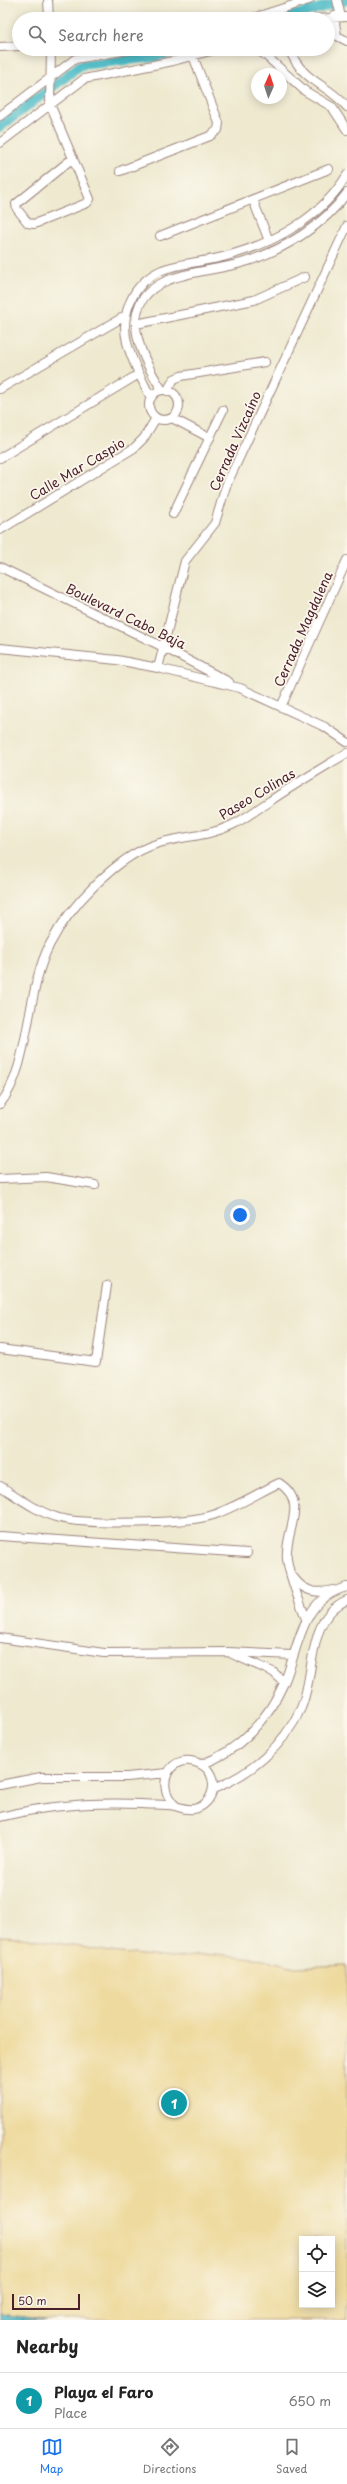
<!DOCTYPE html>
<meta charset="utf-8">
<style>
:root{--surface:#fff;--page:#f6f6f6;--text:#222;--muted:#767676;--line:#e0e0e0;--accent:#1a73e8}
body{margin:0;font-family:"Playpen Sans",sans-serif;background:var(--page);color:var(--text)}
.controls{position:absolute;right:12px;bottom:12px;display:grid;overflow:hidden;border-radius:0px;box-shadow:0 2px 10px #0003}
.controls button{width:36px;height:36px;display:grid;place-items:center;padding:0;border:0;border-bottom:1px solid var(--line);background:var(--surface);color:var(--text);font:20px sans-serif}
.compass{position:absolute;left:251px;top:68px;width:36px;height:36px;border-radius:50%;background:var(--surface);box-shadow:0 2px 10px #0003;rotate:3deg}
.scale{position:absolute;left:12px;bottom:10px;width:68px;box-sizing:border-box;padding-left:4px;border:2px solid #4a1f2b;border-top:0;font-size:11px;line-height:14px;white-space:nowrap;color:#4a1f2b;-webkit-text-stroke:3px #fbf7ec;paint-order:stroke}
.you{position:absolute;left:240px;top:1215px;width:14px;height:14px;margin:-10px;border:3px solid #fff;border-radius:50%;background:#1a73e8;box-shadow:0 0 0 6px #1a73e833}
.badge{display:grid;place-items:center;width:26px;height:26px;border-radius:50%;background:var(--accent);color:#fff;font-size:13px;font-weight:700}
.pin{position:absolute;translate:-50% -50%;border:2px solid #fff;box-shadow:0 1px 4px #0006}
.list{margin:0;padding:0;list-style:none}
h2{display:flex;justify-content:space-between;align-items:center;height:52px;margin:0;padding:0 16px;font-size:17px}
h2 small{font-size:13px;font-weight:400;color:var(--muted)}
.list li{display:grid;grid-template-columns:26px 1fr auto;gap:12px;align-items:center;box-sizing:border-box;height:56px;padding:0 16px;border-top:1px solid var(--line)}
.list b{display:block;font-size:15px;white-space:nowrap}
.list p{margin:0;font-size:13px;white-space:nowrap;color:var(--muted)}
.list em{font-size:13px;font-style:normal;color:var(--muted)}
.icon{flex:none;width:22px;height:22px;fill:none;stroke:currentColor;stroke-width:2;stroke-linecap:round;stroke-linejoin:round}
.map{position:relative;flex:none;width:347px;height:2320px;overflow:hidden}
.search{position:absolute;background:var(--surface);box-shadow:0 2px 10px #0003;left:12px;right:12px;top:12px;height:44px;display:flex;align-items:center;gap:10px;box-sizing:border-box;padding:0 14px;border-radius:22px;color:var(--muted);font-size:15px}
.sheet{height:108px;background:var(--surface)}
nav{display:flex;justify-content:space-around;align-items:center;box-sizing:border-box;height:56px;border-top:1px solid var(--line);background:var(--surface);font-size:11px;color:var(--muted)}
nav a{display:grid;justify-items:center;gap:2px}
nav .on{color:var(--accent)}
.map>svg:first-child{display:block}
</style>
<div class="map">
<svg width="347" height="2320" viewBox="0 0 347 2320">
<rect width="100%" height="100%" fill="#fbf7ec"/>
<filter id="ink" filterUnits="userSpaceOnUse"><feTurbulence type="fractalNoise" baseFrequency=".025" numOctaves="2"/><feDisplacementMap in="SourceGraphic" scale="8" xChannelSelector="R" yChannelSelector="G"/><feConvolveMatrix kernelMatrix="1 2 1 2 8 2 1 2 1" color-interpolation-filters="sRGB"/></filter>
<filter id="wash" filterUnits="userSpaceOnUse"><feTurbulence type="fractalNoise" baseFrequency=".012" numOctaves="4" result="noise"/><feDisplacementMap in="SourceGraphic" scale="16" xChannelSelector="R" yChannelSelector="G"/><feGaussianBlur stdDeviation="0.9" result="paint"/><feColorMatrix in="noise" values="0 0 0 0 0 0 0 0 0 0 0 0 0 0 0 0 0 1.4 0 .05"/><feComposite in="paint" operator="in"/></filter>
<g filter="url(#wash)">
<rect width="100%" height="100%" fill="#eee9cf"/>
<path fill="#eeda9e" stroke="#9c7c64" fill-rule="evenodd" d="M0,1936l22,1 88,15 63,6 43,-4 47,5 32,8 52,-2v355h-301l-46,-6zM302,2239h30v66h-30z"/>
<path fill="#4ebcc7" stroke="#4c6e79" d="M0,2314l46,6h-46z"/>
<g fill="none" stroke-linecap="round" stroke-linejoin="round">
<path stroke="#4ebcc7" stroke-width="10" d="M283,19l64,-19
M0,127l81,-62 75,-8 26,-8"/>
</g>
</g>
<g filter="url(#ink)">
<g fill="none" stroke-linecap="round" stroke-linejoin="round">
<defs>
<path id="street" d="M48,0l1,19
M337,0l4,17
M334,16l3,20 10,5
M250,19l59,-19
M314,19l33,-2
M0,47l19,-1
M51,49l-1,55 40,95 -3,4 -53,21 -6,-1 -11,-14 -1,-5 57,-46
M253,49l11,5 41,37 27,16 15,23
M289,49c15,35 37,33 58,58
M0,116l75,-57 59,-10
M0,143l84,-64 89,-18 45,-12
M120,171l90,-35 8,-6 1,-7 -26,-67
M253,200l16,41
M160,236l169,-67
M136,324l118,-24 51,-23
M0,389l125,-73
M162,390c-21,-33 -48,-86 4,-109 25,-11 56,-11 82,-20 37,-12 76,-36 99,-68
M149 405a15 15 0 1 1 30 0a15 15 0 1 1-30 0Z
M167,391l7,-12 7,-3 84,-14
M151,398c-16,-33 -38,-66 -18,-102 6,-11 17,-21 29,-26 21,-8 46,-8 68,-15 46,-13 92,-38 117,-80
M172,418l38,20
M0,458l139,-84
M173,514l50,-104
M0,530l134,-82 10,-10 12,-20
M0,567l163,80 66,35
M0,648l117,12 41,8 82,20 85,39 22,15
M158,668l27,-107 30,-38 11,-37 121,-260
M281,707l66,-147
M0,1104c31,-38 25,-112 50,-160 19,-37 66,-87 106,-100 25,-8 51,-7 76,-19 13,-6 25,-16 38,-24 25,-17 51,-32 77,-48
M0,1179l46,-2 49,8
M0,1349l96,13 11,-77
M0,1486c18,11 37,26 59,32 27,7 128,6 154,-3 23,-8 45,-22 66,-32 31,20 5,48 8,76 3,21 12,40 19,60
M0,1536l247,17
M294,1578c10,14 23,16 39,12
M0,1638l104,15 124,-1 64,3
M232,1654l41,18 11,10
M202,1764c37,-13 66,-45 82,-81 16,-37 16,-84 63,-96
M0,1785l41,-8h86l40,-4
M213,1789c38,-15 71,-43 88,-81 15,-35 5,-90 46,-108
M0,1817c46,-12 95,-15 142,-13 11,1 23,0 33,2 7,2 11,4 18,3 22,-3 28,-35 7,-45 -28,-14 -48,21 -24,42"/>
</defs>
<use href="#street" stroke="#9c847d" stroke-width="10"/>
<use href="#street" stroke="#fff" stroke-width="8"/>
</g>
</g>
<g text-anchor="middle" stroke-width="3.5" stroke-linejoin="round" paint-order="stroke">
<g font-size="13" fill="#4a1f2b" stroke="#fbf7ec">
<text transform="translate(235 441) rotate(-66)" y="5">Cerrada Vizcaíno</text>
<text transform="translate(77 469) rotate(-31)" y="5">Calle Mar Caspio</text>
<text transform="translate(126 616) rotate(26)" y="5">Boulevard Cabo Baja</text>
<text transform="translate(303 629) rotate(-66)" y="5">Cerrada Magdalena</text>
<text transform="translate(257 794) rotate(-31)" y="5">Paseo Colinas</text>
</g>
</g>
</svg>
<div class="controls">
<button><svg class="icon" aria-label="locate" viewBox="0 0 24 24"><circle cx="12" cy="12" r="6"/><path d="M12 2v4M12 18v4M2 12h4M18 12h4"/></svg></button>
<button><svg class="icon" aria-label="layers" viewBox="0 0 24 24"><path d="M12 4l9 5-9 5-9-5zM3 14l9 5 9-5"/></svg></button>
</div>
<svg class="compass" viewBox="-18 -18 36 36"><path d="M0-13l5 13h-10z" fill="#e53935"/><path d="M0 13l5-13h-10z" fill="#767676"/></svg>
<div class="scale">50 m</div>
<div class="you"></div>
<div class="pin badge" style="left:174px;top:2103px;background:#0f9aa8">1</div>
<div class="search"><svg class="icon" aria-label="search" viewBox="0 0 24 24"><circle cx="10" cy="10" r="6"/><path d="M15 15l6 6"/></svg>Search here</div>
</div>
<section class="sheet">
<h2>Nearby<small></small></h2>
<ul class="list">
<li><span class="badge" style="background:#0f9aa8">1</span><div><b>Playa el Faro</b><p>Place</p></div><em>650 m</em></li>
</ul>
</section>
<nav>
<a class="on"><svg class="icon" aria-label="map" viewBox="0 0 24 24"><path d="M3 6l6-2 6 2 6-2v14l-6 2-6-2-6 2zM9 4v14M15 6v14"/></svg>Map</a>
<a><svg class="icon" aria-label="directions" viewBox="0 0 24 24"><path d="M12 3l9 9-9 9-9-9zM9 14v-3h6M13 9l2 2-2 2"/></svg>Directions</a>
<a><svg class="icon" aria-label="saved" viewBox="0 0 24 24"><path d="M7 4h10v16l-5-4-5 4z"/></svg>Saved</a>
</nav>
